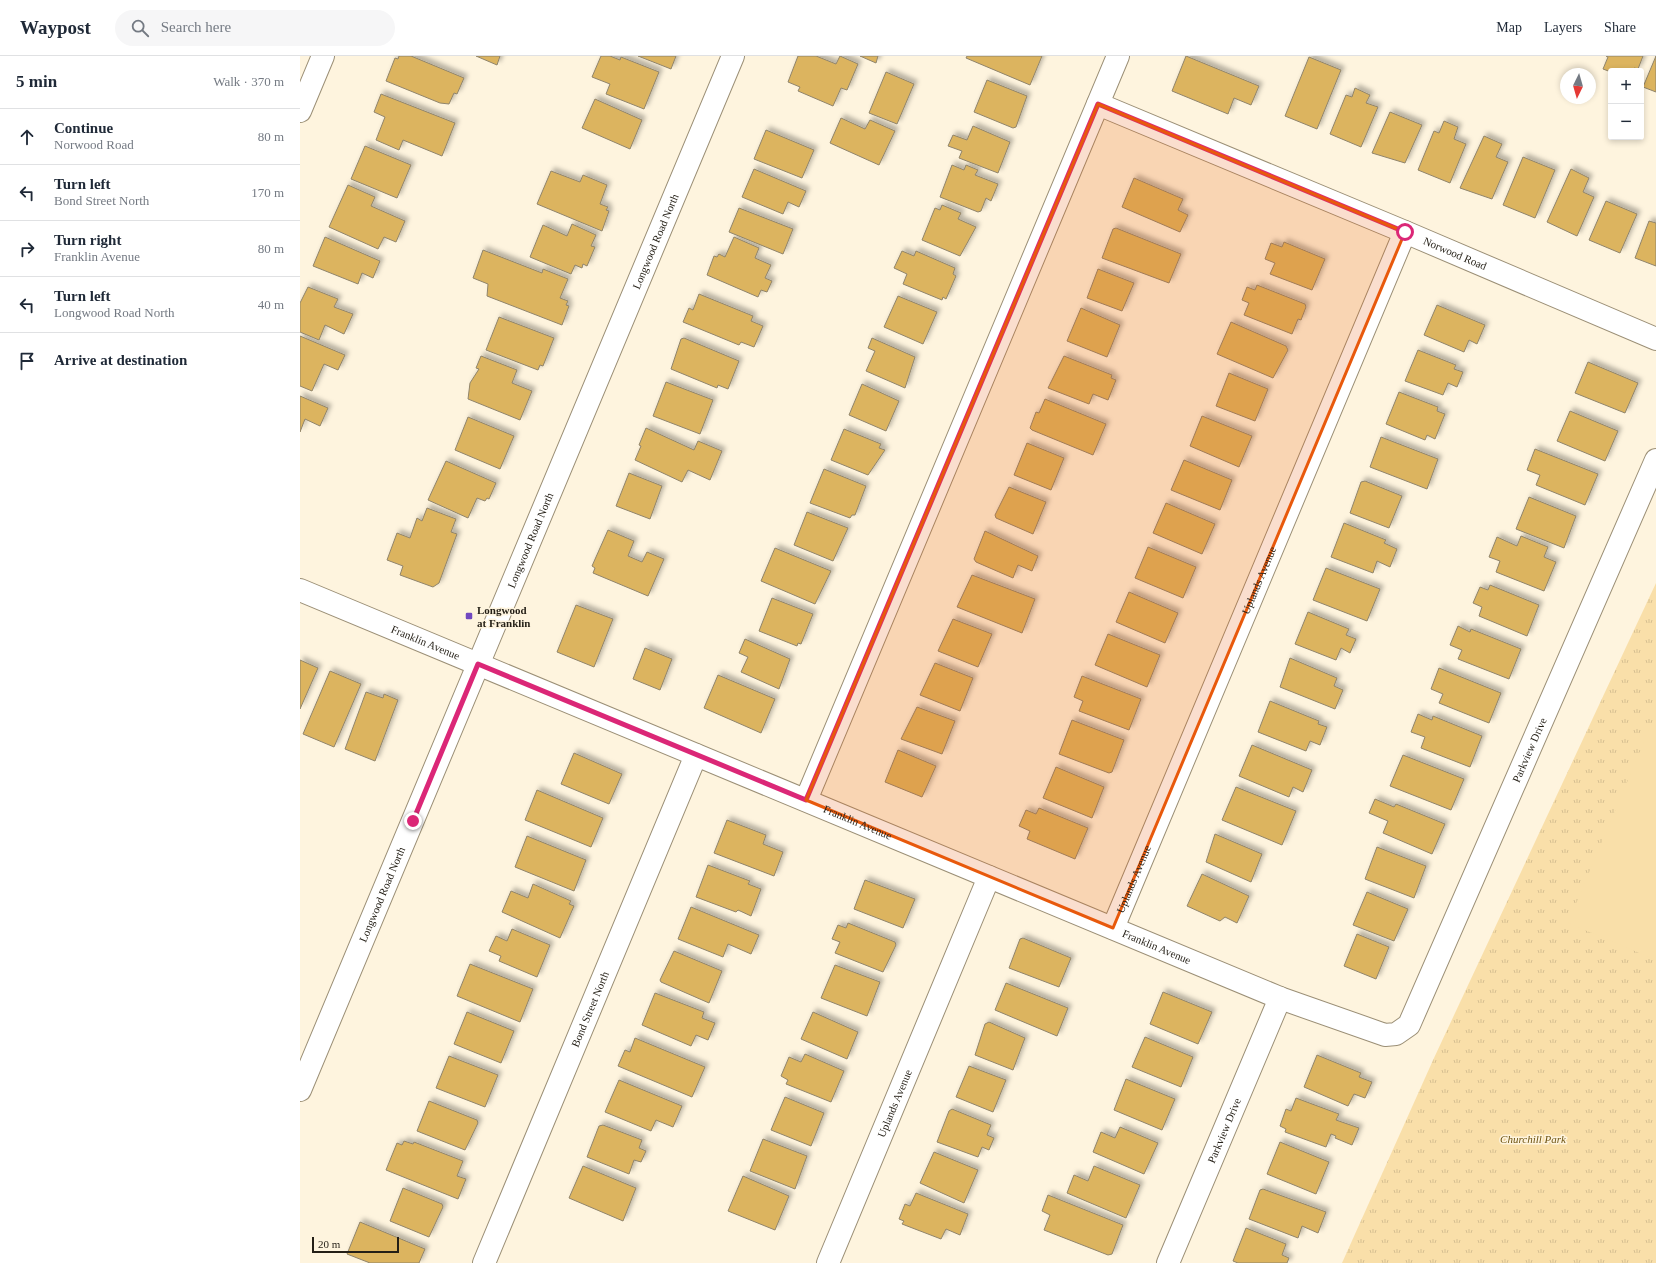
<!DOCTYPE html>
<meta charset="utf-8">
<style>
:root{--surface:#fff;--page:#f6f6f7;--text:#1f2937;--muted:#747a83;--line:#e0e1e3}
body{margin:0;font-family:"Times New Roman",serif;background:var(--page);color:var(--text)}
.controls{position:absolute;right:12px;top:12px;display:grid;overflow:hidden;border-radius:4px;box-shadow:0 2px 6px #0003}
.controls button{width:36px;height:36px;display:grid;place-items:center;padding:0;border:0;border-bottom:1px solid var(--line);background:var(--surface);color:var(--text);font:20px sans-serif}
.compass{position:absolute;left:1260px;top:12px;width:36px;height:36px;border-radius:50%;background:var(--surface);box-shadow:0 2px 6px #0003;rotate:185deg}
.scale{position:absolute;left:12px;bottom:10px;width:87px;box-sizing:border-box;padding-left:4px;border:2px solid #241f16;border-top:0;font-size:11px;line-height:14px;white-space:nowrap;color:#241f16;-webkit-text-stroke:3px #fef4de;paint-order:stroke}
.stop{position:absolute;width:12px;height:12px;margin:-9px;border:3px solid #db2777;border-radius:50%;background:#fff}
.stop.end{background:#db2777;border-color:#fff;box-shadow:0 1px 4px #0008}
.list{margin:0;padding:0;list-style:none}
h2{display:flex;justify-content:space-between;align-items:center;height:52px;margin:0;padding:0 16px;font-size:17px}
h2 small{font-size:13px;font-weight:400;color:var(--muted)}
.list li{display:grid;grid-template-columns:26px 1fr auto;gap:12px;align-items:center;box-sizing:border-box;height:56px;padding:0 16px;border-top:1px solid var(--line)}
.list b{display:block;font-size:15px;white-space:nowrap}
.list p{margin:0;font-size:13px;white-space:nowrap;color:var(--muted)}
.list em{font-size:13px;font-style:normal;color:var(--muted)}
.icon{flex:none;width:22px;height:22px;fill:none;stroke:currentColor;stroke-width:2;stroke-linecap:round;stroke-linejoin:round}
.map{position:relative;flex:none;width:1356px;height:1207px;overflow:hidden}
header{display:flex;align-items:center;gap:24px;box-sizing:border-box;height:56px;padding:0 20px;background:var(--surface);border-bottom:1px solid var(--line)}
header strong{font-size:19px}
nav{display:flex;gap:22px;margin-inline-start:auto;font-size:14px}
.search{width:280px;height:36px;background:var(--page);display:flex;align-items:center;gap:10px;box-sizing:border-box;padding:0 14px;border-radius:22px;color:var(--muted);font-size:15px}
main{display:flex}
aside{flex:1;background:var(--surface)}
.map>svg:first-child{display:block}
</style>
<header>
<strong>Waypost</strong>
<div class="search"><svg class="icon" aria-label="search" viewBox="0 0 24 24"><circle cx="10" cy="10" r="6"/><path d="M15 15l6 6"/></svg>Search here</div>
<nav><a>Map</a><a>Layers</a><a>Share</a></nav>
</header>
<main>
<aside>
<h2>5 min<small>Walk · 370 m</small></h2>
<ul class="list">
<li><svg class="icon" aria-label="ahead" viewBox="0 0 24 24"><path d="M12 20V5M6 11l6-6 6 6"/></svg><div><b>Continue</b><p>Norwood Road</p></div><em>80 m</em></li>
<li><svg class="icon" aria-label="left" viewBox="0 0 24 24"><path d="M17 20v-9H6M10 6l-5 5 5 5"/></svg><div><b>Turn left</b><p>Bond Street North</p></div><em>170 m</em></li>
<li><svg class="icon" aria-label="right" viewBox="0 0 24 24"><path d="M7 20v-9h11M14 6l5 5-5 5"/></svg><div><b>Turn right</b><p>Franklin Avenue</p></div><em>80 m</em></li>
<li><svg class="icon" aria-label="left" viewBox="0 0 24 24"><path d="M17 20v-9H6M10 6l-5 5 5 5"/></svg><div><b>Turn left</b><p>Longwood Road North</p></div><em>40 m</em></li>
<li><svg class="icon" aria-label="arrive" viewBox="0 0 24 24"><path d="M6 21V4h12l-3 4 3 4H6"/></svg><div><b>Arrive at destination</b></div></li>
</ul>
</aside>
<div class="map">
<svg width="1356" height="1207" viewBox="0 0 1356 1207">
<defs>
<pattern id="grass-tufts" width="24" height="20" patternUnits="userSpaceOnUse"><rect width="24" height="20" fill="#f9dfa9"/><path d="M3 7l-1-3M5 7V3M7 7l1-3M15 17l-1-3M17 17v-4M19 17l1-3" fill="none" stroke="#d5bf91"/></pattern>
<filter id="shadow"><feDropShadow dx="3.5" dy="-3.5" stdDeviation="2" flood-color="#0004"/></filter>
</defs>
<rect width="100%" height="100%" fill="#fef4de"/>
<path fill="url(#grass-tufts)" d="M1356,527v680h-314l92,-205z"/>
<path fill="#f9dfa9" d="M1356,657v247l-88,-37z"/>
<path fill="#dcb45e" stroke="#90846b" filter="url(#shadow)" d="M99,0h12l53,22 -7,16 -3,-1 -5,11 -9,-1 -54,-22 9,-23 3,1z
M176,0h24l-3,9z
M301,0h9l10,4 1,-3 38,15 -15,37 -38,-15 4,-10 -18,-7z
M338,0h38l-5,13z
M498,0h18l20,8 4,-8 18,8 -11,26 -6,-2 -8,18 -35,-15 2,-4 -12,-5z
M560,0h18l-2,7z
M667,0h75l-12,29 -64,-27z
M886,0l73,30 -8,19 -17,-7 -6,16 -56,-23z
M1306,0h37l-5,13 -4,-1 -1,3 -22,1 -8,-3 5,-12z
M1356,0v36l-13,-5z
M1009,1l32,13 -24,59 -32,-13z
M586,16l28,12 -17,40 -28,-11z
M687,24l40,16 -11,31 -3,1 -39,-16z
M1055,32l15,7 -4,8 12,4 -17,40 -31,-13 16,-39 6,2z
M81,38l74,29 -13,33 -39,-16 -4,10 -23,-10 9,-23 -11,-5z
M295,43l47,21 -12,29 -48,-21z
M1090,56l32,13 -17,38 -33,-10z
M541,62l24,11 5,-9 25,11 -16,34 -49,-22z
M1144,65l14,6 -4,12 12,5 -16,39 -32,-13 16,-39 5,2z
M673,70l37,16 -12,31 -39,-15 3,-7 -14,-5 5,-11 14,5z
M466,74l48,20 -12,28 -48,-19z
M1184,80l18,8 -6,13 12,5 -16,37 -32,-11z
M65,90l46,19 -14,33 -46,-19z
M1223,101l32,13 -20,48 -32,-13z
M652,109l12,5 2,-5 12,5 -3,5 23,9 -7,17 -5,-3 -5,13 -3,1 -38,-15z
M454,113l52,22 -7,16 -11,-5 -5,12 -41,-17z
M1271,113l18,9 -6,14 11,5 -17,39 -30,-14z
M251,115l29,11 3,-7 24,10 -7,19 8,3 -2,3 3,1 -7,20 -65,-27z
M834,122l49,21 -5,11 10,5 -8,17 -58,-25z
M48,129l27,12 -4,9 34,15 -9,21 -12,-5 -6,12 -49,-22z
M1306,145l31,13 -17,39 -31,-13z
M642,149l19,8 -3,6 18,8 -16,29 -38,-16 13,-32 5,2z
M439,152l54,21 -10,25 -54,-22z
M1349,165l7,2v43l-21,-8z
M272,168l24,11 -5,11 4,1 -8,19 -4,-2 -1,4 -7,-3 -4,9 -41,-17 13,-32 24,11z
M816,172l65,26 -12,29 -67,-25 11,-29z
M25,181l55,24 -7,17 -11,-5 -4,11 -45,-18z
M434,181l25,11 -4,10 16,7 -6,13 7,3 -5,11 -6,-2 -3,7 -51,-22 7,-19 3,1 2,-3 6,3z
M984,186l41,17 -13,31 -42,-16 5,-11 -10,-4 6,-16 11,4z
M183,194l59,23 1,-4 25,10 -8,19 8,3 -2,4 3,1 -7,19 -75,-29 1,-12 -15,-6z
M602,195l12,5 2,-5 39,17 -2,6 3,2 -10,23 -3,-2 -1,3 -39,-16 4,-10 -13,-6z
M798,213l36,14 -12,28 -35,-13z
M957,229l48,19 1,3 -5,13 -3,-1 -6,15 -48,-19 5,-12 -7,-3 5,-13 8,3z
M8,231l30,12 -4,8 19,7 -9,20 -19,-9 -6,15 -19,-8v-29z
M399,238l54,22 -2,5 12,5 -9,21 -13,-5 -2,3 -56,-23 6,-14 4,2z
M598,240l39,16 -14,32 -39,-17z
M1137,249l48,20 -8,19 -8,-4 -5,12 -40,-17z
M781,252l39,17 -13,32 -40,-16z
M199,261l55,21 -11,28 -3,-1 -2,5 -52,-20z
M931,266l55,24 2,4 -15,28 -56,-24z
M0,280l45,19 -7,15 -14,-6 -12,27 -12,-5z
M384,282l55,23 -11,28 -10,-4 -1,3 -46,-19 10,-30z
M572,282l43,19 -10,31 -39,-17 9,-20 -7,-3z
M1118,294l38,15 -2,4 9,3 -6,15 -9,-4 -5,12 -38,-14z
M181,300l36,14 -5,13 20,8 -12,29 -52,-21 2,-16 9,-14 -3,-1z
M764,300l48,19 -1,3 5,2 -8,20 -15,-6 -4,10 -41,-16z
M1288,306l50,21 -13,30 -50,-20z
M929,317l39,16 -13,32 -39,-15z
M366,326l47,18 -13,34 -47,-18z
M562,328l37,17 -13,30 -37,-16z
M1099,336l39,15 -1,4 8,3 -10,25 -8,-4 -2,5 -39,-16z
M0,340l28,12 -8,18 -15,-7 -5,13z
M745,343l61,25 -13,31 -61,-25 -2,-2 6,-16 3,1z
M1270,355l48,20 -13,30 -48,-20z
M902,360l50,20 -13,31 -49,-21z
M168,361l46,19 -14,33 -45,-19z
M346,372l48,22 4,-9 24,10 -12,29 -22,-10 -6,12 -47,-22 6,-14 -2,-1z
M544,373l37,15 -2,4 6,2 -17,25 -37,-15z
M1081,381l57,22 -11,30 -57,-22z
M727,387l37,15 -13,32 -37,-15z
M1235,393l63,25 -13,31 -49,-20 4,-10 -13,-5z
M884,404l48,20 -12,30 -49,-20z
M146,405l50,22 -7,16 -2,-1 -2,3 -8,-3 -9,20 -40,-18z
M524,413l42,17 -11,29h-3l-2,3 -40,-15z
M329,417l33,13 -12,33 -34,-13z
M1065,425l37,15 -13,32 -39,-15 11,-31z
M709,431l37,15 -13,32 -37,-16 -1,-3z
M1229,441l47,19 -12,32 -48,-19z
M866,447l49,21 -13,30 -49,-21z
M127,452l29,11 -5,13 6,2 -18,49 -6,4 -33,-12 3,-9 -16,-6 10,-27 13,5 7,-20 5,3z
M507,456l41,16 -15,33 -39,-16z
M1044,467l42,17 -2,3 13,6 -7,18 -13,-6 -4,12 -42,-16z
M308,474l26,11 -6,15 14,6 5,-10 17,7 -16,37 -55,-23 2,-5 -3,-2z
M685,475l53,25 -6,15 -14,-6 -5,13 -37,-16 -2,-3z
M1221,480l27,11 -4,10 12,5 -12,29 -48,-19 4,-11 -11,-4 8,-20 20,9z
M848,491l48,20 -13,31 -48,-20z
M475,492l56,23 -16,33 -54,-23z
M1026,512l54,21 -13,32 -54,-21z
M672,519l63,24 -13,34 -65,-26z
M1190,529l49,20 -12,31 -48,-20 3,-9 -9,-4 7,-16 8,3z
M829,536l49,21 -13,30 -49,-21z
M472,542l41,16 -12,30 -3,-1 -1,3 -38,-15z
M276,549l37,14 -19,48 -37,-15z
M1008,556l41,17 -3,6 10,4 -6,14 -9,-5 -5,12 -41,-16z
M653,563l39,15 -14,33 -40,-16z
M1158,570l12,6 1,-3 50,20 -12,30 -51,-20 4,-9 -12,-5z
M808,578l52,21 -13,32 -52,-22z
M445,583l45,20 -11,30 -38,-17 7,-15 -9,-4z
M345,592l27,11 -12,31 -27,-11z
M990,602l47,20 -3,8 9,4 -8,19 -55,-22z
M0,604l18,8 -18,41z
M635,607l38,15 -13,33 -40,-16z
M1139,612l62,25 -12,30 -50,-20 4,-9 -12,-5z
M30,615l31,13 -27,63 -31,-13z
M418,619l57,24 -14,34 -57,-25z
M782,620l59,23 -12,31 -50,-19 4,-10 -9,-4z
M66,636l17,6 1,-4 14,6 -23,61 -30,-12z
M970,645l49,20 -1,3 9,3 -7,18 -10,-4 -4,10 -48,-19z
M617,651l38,14 -13,33 -41,-15z
M1118,658l14,6 1,-4 49,20 -12,31 -49,-19 4,-11 -14,-5z
M772,664l52,20 -12,32 -3,1 -50,-19z
M952,689l60,25 -9,22 -10,-5 -4,10 -50,-21z
M598,694l38,16 -14,31 -37,-15z
M274,697l48,21 -13,30 -48,-20z
M1103,699l61,24 -13,31 -61,-24z
M756,711l48,20 -12,31 -49,-20z
M936,731l60,24 -14,34 -60,-25z
M237,734l66,28 -12,29 -66,-27z
M1075,743l19,8 2,-3 49,20 -13,30 -49,-21 5,-12 -19,-8z
M739,752l49,20 -13,31 -48,-20 3,-8 -11,-5 7,-16 10,4z
M427,764l39,15 -3,9 20,8 -9,24 -60,-23z
M915,778l47,20 -11,28 -45,-20z
M227,780l59,24 -12,31 -59,-24z
M1077,791l49,19 -12,32 -49,-19z
M408,809l42,16 -2,3 13,5 -10,27 -13,-6 -2,2 -40,-15z
M902,818l47,22 -12,27 -12,-6 -5,4 -33,-15z
M565,824l50,19 -12,29 -49,-19z
M233,828l38,17 -2,3 5,2 -14,32 -58,-26 9,-21 17,7z
M1067,836l41,17 -14,32 -41,-16z
M391,851l68,28 -8,19 -23,-10 -5,13 -45,-18z
M548,867l47,19 1,3 -13,27 -48,-19 5,-11 -8,-3 6,-14 8,3z
M212,873l38,16 -13,32 -38,-16 2,-5 -12,-5 7,-15 11,5z
M1057,878l32,13 -13,32 -32,-13z
M723,882l48,20 -12,29 -50,-19 11,-29z
M374,895l48,20 -13,32 -48,-21 -1,-2z
M170,908l63,25 -13,33 -63,-26z
M535,909l45,17 -13,34 -46,-18z
M706,927l62,25 -11,28 -62,-26z
M863,936l49,20 -14,32 -48,-20z
M355,937l49,19 -2,6 13,5 -7,17 -12,-5 -5,11 -49,-21z
M167,956l47,19 -13,32 -47,-19z
M513,956l45,20 -11,27 -46,-20z
M689,966l36,16 -12,32 -38,-15 10,-31z
M845,981l48,20 -12,30 -49,-20z
M335,982l70,29 -13,30 -74,-31 7,-16 5,2z
M505,998l39,17 -13,31 -45,-18 2,-4 -7,-4 8,-19 12,5z
M1017,999l44,18 -2,4 13,5 -7,16 -11,-4 -6,12 -44,-19z
M149,1000l49,19 -13,32 -49,-19z
M669,1010l37,14 -13,32 -37,-15z
M826,1023l49,20 -13,31 -48,-20z
M319,1024l63,26 -9,21 -17,-7 -5,11 -46,-19z
M485,1041l39,16 -13,33 -40,-16z
M996,1042l43,16 -3,6 23,8 -7,17 -17,-7 1,-2 -5,-2 -5,13 -41,-15 1,-3 -6,-3 6,-17 5,2z
M129,1045l48,19 1,3 -13,27 -48,-19z
M652,1053l39,16 -4,10 7,3 -5,12 -7,-3 -4,10 -41,-15 12,-31z
M303,1069l39,15 -3,8 7,3 -5,11 -7,-2 -5,14 -42,-17 12,-31z
M820,1071l38,16 -14,31 -51,-22 8,-20 14,6z
M463,1083l44,17 -12,33 -45,-18z
M104,1085l9,3 1,-2 49,19 -6,15 9,3 -8,20 -72,-29 11,-27 5,2z
M980,1086l49,20 -13,32 -49,-20z
M634,1096l44,18 -14,33 -44,-20z
M283,1110l53,22 -13,33 -54,-23z
M794,1110l46,19 -14,33 -59,-25 7,-18 14,6z
M443,1120l46,20 -14,34 -47,-19z
M103,1132l39,16 1,3 -14,30 -39,-16z
M963,1133l63,23 -8,21 -16,-7 -4,12 -49,-19 11,-29z
M616,1137l52,21 -8,21 -14,-6 -5,10 -39,-15 2,-3 -5,-2 6,-15 5,2z
M748,1139l75,30 -11,29 -4,1 -64,-25 6,-15 -8,-4z
M60,1166l65,27 -6,14h-49l-23,-9z
M946,1172l40,16 -4,11 7,3 -2,5h-49l-5,-2z"/>
<g fill="none" stroke-linecap="round" stroke-linejoin="round">
<defs>
<g id="minor">
<path id="s1" d="M798,48l307,128 251,107"/>
<path d="M0,55l23,-55"/>
<path id="s2" d="M0,534l980,408 105,37 11,-1 13,-9 247,-565"/>
<path d="M506,744l312,-744"/>
<path id="s3" d="M813,872l292,-696"/>
<path id="s4" d="M0,1034l433,-1034"/>
<path id="s5" d="M184,1207l212,-508"/>
<path id="s6" d="M528,1207l161,-386"/>
<path id="s7" d="M868,1207l112,-265"/>
</g>
</defs>
<use href="#minor" stroke="#9b8f76" stroke-width="24"/>
<use href="#minor" stroke="#fff" stroke-width="22"/>
</g>
<g fill="none" stroke-linecap="round" stroke-linejoin="round">
<path stroke="#db2777" stroke-width="5" d="M113,765l65,-157 328,136 292,-696 307,128"/>
</g>
<path fill="#e8590c" fill-opacity="0.2" stroke="#e8590c" stroke-width="3" stroke-linejoin="round" d="M798,48l307,128 -292,696 -307,-128z"/>
<rect fill="#7148c0" stroke="#fef4de" stroke-width="1.5" x="165" y="556" width="8" height="8" rx="2"/>
<g text-anchor="middle" stroke-width="3" stroke-linejoin="round" paint-order="stroke">
<g font-size="11" fill="#241f16" stroke="#fef4de">
<text dy="4" stroke="none"><textPath href="#s4" startOffset="920">Longwood Road North</textPath></text>
<text dy="4" stroke="none"><textPath href="#s1" startOffset="387">Norwood Road</textPath></text>
<text dy="4" stroke="none"><textPath href="#s4" startOffset="596">Longwood Road North</textPath></text>
<text dy="4" stroke="none"><textPath href="#s3" startOffset="377">Uplands Avenue</textPath></text>
<text dy="4" stroke="none"><textPath href="#s2" startOffset="136">Franklin Avenue</textPath></text>
<text dy="4" stroke="none"><textPath href="#s2" startOffset="1500">Parkview Drive</textPath></text>
<text dy="4" stroke="none"><textPath href="#s2" startOffset="604">Franklin Avenue</textPath></text>
<text dy="4" stroke="none"><textPath href="#s3" startOffset="53">Uplands Avenue</textPath></text>
<text dy="4" stroke="none"><textPath href="#s4" startOffset="212">Longwood Road North</textPath></text>
<text dy="4" stroke="none"><textPath href="#s2" startOffset="928">Franklin Avenue</textPath></text>
<text dy="4" stroke="none"><textPath href="#s5" startOffset="275">Bond Street North</textPath></text>
<text dy="4" stroke="none"><textPath href="#s6" startOffset="173">Uplands Avenue</textPath></text>
<text dy="4" stroke="none"><textPath href="#s7" startOffset="144">Parkview Drive</textPath></text>
</g>
<g font-size="11" font-weight="bold" fill="#241f16" stroke="#fef4de" text-anchor="start">
<text x="177" y="558">Longwood<tspan x="177" dy="13">at Franklin</tspan></text>
</g>
<g font-size="11" font-style="italic" fill="#6d5310" stroke="#fef4de">
<text x="1233" y="1087">Churchill Park</text>
</g>
</g>
</svg>
<div class="controls">
<button>+</button>
<button>−</button>
</div>
<svg class="compass" viewBox="-18 -18 36 36"><path d="M0-13l5 13h-10z" fill="#e53935"/><path d="M0 13l5-13h-10z" fill="#747a83"/></svg>
<div class="scale">20 m</div>
<div class="stop" style="left:1105px;top:176px"></div>
<div class="stop end" style="left:113px;top:765px"></div>
</div>
</main>
